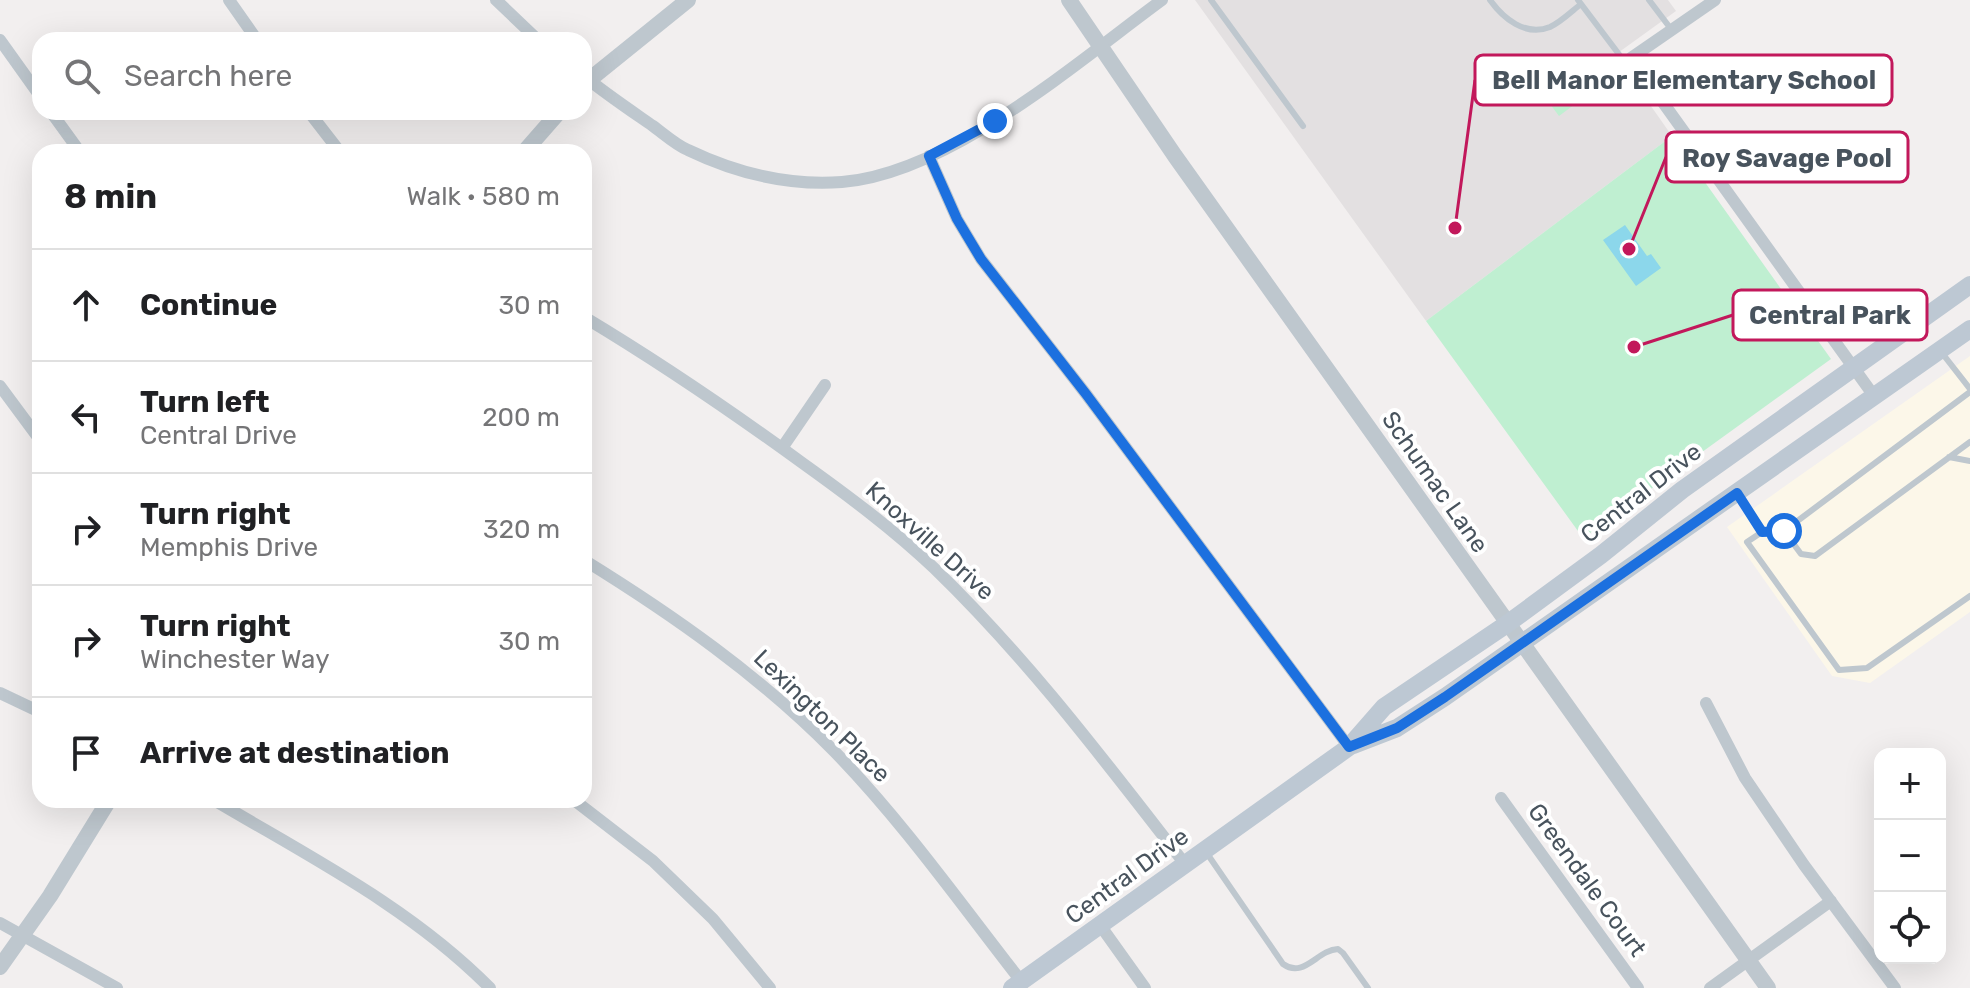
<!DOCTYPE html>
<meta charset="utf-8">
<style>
:root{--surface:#fff;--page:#f2f2f2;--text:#202124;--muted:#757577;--line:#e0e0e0}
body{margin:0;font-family:Rubik,sans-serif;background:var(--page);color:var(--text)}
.controls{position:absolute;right:24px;bottom:24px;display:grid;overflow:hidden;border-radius:16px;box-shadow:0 8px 32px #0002}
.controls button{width:72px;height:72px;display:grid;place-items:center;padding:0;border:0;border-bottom:2px solid var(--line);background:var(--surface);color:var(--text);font:40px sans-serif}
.stop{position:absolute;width:24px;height:24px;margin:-18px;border:6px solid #1c70df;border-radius:50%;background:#fff}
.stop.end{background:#1c70df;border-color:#fff;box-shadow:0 2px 8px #0008}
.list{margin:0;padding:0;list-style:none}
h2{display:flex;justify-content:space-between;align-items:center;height:104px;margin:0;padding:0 32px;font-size:34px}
h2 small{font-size:26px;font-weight:400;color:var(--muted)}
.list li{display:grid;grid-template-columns:52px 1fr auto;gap:24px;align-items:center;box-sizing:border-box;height:112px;padding:0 32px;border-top:2px solid var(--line)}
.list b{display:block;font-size:30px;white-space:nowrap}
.list p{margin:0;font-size:26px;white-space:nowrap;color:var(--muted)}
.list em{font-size:26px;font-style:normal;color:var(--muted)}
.icon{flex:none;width:44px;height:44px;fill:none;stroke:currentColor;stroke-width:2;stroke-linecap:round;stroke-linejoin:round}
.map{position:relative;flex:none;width:1970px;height:988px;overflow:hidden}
.search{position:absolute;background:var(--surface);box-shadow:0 8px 32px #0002;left:32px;top:32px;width:560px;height:88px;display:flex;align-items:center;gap:20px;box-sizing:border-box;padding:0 28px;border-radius:24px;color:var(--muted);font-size:30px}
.panel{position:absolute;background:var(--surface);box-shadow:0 8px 32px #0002;left:32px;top:144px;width:560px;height:664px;border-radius:24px}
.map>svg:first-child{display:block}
</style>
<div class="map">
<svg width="1970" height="988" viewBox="0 0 1970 988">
<rect width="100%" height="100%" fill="#f2efef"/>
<path fill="#fcf7e9" d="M1970,356v256l-100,71 -38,-7 -105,-149z"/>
<path fill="#e3e0e1" d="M1195,0h473l8,11 -61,44 57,81 -246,185z"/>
<path fill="#bfefd1" d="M1569,58l25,32 -35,26 -24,-32z
M1672,136l159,223 -248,179 -157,-217z"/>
<path fill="#8cd7eb" d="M1625,225l22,31 4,-2 10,14 -25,18 -33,-46z"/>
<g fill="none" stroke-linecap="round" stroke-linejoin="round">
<path stroke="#bec7ce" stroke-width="6" d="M1211,0l92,126
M1490,0c13,18 35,37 60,27 11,-5 22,-16 31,-23
M1578,0l43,57 9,1
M1649,0l22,29
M1942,353l28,36
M1949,457l21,4
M1737,494l25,38 22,-1 186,-139
M1784,531l17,23 14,2 155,-114
M1762,532l-15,10 92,128 28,-2 103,-72
M1206,852l77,112c21,15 34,-14 55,-15l5,4 25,35"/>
<path stroke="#bec7ce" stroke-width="12" d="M229,0l28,40
M496,0l42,40
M1715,0l-84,58 243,338
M0,40l40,56
M584,76c22,18 46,34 69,50 11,8 23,19 35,24 48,23 101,36 154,32 108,-9 234,-119 320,-182
M51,112l29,40
M309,112l31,40
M929,156l28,63 24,40 105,135 263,353
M584,317c75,45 147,94 217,145 46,33 92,67 133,106 95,92 170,192 251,296
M0,386l40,54
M782,448l43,-63
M584,560c89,55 176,116 250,191 69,71 126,152 187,230
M0,693l40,19
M1706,703l39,75 59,87 91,123
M1501,798l137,190
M214,800c96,57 197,108 276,188
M574,800l79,61 60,58 57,69
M0,923l117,65
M1100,925l45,63
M1710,988l121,-87"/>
<path stroke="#bec7ce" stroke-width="16" d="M1069,0l106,156 593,832
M584,84l104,-84
M524,152l35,-40
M0,967l50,-71 59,-96"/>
<path stroke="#bdc8d3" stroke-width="18" d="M1353,745l44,-17 48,-31 525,-368
M1012,988l337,-241 35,-40 123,-83 94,-69 81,-65 288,-205"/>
</g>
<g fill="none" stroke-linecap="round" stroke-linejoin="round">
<path stroke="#1c70df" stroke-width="10" d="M995,121l-66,35 28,63 24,40 105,135 263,353 48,-19 48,-31 292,-204 25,39 22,-1"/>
</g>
<g text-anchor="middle" stroke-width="8" stroke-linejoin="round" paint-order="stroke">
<g font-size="24" fill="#48535d" stroke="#fff">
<text transform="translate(1435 482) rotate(55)" y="8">Schumac Lane</text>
<text transform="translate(1641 493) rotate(-38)" y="8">Central Drive</text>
<text transform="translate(930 541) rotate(42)" y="8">Knoxville Drive</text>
<text transform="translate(822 716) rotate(44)" y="8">Lexington Place</text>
<text transform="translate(1127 876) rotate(-36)" y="8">Central Drive</text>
<text transform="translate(1587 880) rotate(54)" y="8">Greendale Court</text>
</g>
</g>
<path fill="none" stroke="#c2185b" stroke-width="3" d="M1455 228L1475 80M1629 249L1666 157M1634 347L1733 315"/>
<g fill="#c2185b" stroke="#fff" stroke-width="3">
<circle cx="1455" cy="228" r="8"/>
<circle cx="1629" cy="249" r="8"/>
<circle cx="1634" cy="347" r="8"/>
</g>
<g fill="#fff" stroke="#c2185b" stroke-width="3">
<rect x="1475" y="55" width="417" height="50" rx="8"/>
<rect x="1666" y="132" width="242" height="50" rx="8"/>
<rect x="1733" y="290" width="194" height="50" rx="8"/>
</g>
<g font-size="26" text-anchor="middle" font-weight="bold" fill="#48535d">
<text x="1684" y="89">Bell Manor Elementary School</text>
<text x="1787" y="167">Roy Savage Pool</text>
<text x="1830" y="324">Central Park</text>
</g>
</svg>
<div class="controls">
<button>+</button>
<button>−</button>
<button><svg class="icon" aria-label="locate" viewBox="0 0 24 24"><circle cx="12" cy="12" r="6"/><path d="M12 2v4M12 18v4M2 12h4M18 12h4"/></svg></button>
</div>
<div class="stop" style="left:1784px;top:531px"></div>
<div class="stop end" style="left:995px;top:121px"></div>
<div class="search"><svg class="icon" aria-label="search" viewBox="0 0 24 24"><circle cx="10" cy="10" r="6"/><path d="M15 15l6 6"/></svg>Search here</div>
<section class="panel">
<h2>8 min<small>Walk · 580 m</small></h2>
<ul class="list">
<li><svg class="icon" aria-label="ahead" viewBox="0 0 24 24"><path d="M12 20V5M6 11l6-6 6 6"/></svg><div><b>Continue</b></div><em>30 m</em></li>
<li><svg class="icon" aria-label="left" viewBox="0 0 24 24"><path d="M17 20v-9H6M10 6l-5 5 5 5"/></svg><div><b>Turn left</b><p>Central Drive</p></div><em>200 m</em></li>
<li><svg class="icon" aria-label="right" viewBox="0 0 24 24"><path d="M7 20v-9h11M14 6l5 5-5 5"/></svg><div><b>Turn right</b><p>Memphis Drive</p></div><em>320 m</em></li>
<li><svg class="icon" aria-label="right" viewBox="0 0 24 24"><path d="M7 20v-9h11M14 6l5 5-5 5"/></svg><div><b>Turn right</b><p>Winchester Way</p></div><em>30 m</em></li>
<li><svg class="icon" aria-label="arrive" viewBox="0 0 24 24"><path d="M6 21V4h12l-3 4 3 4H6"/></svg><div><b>Arrive at destination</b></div></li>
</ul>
</section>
</div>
